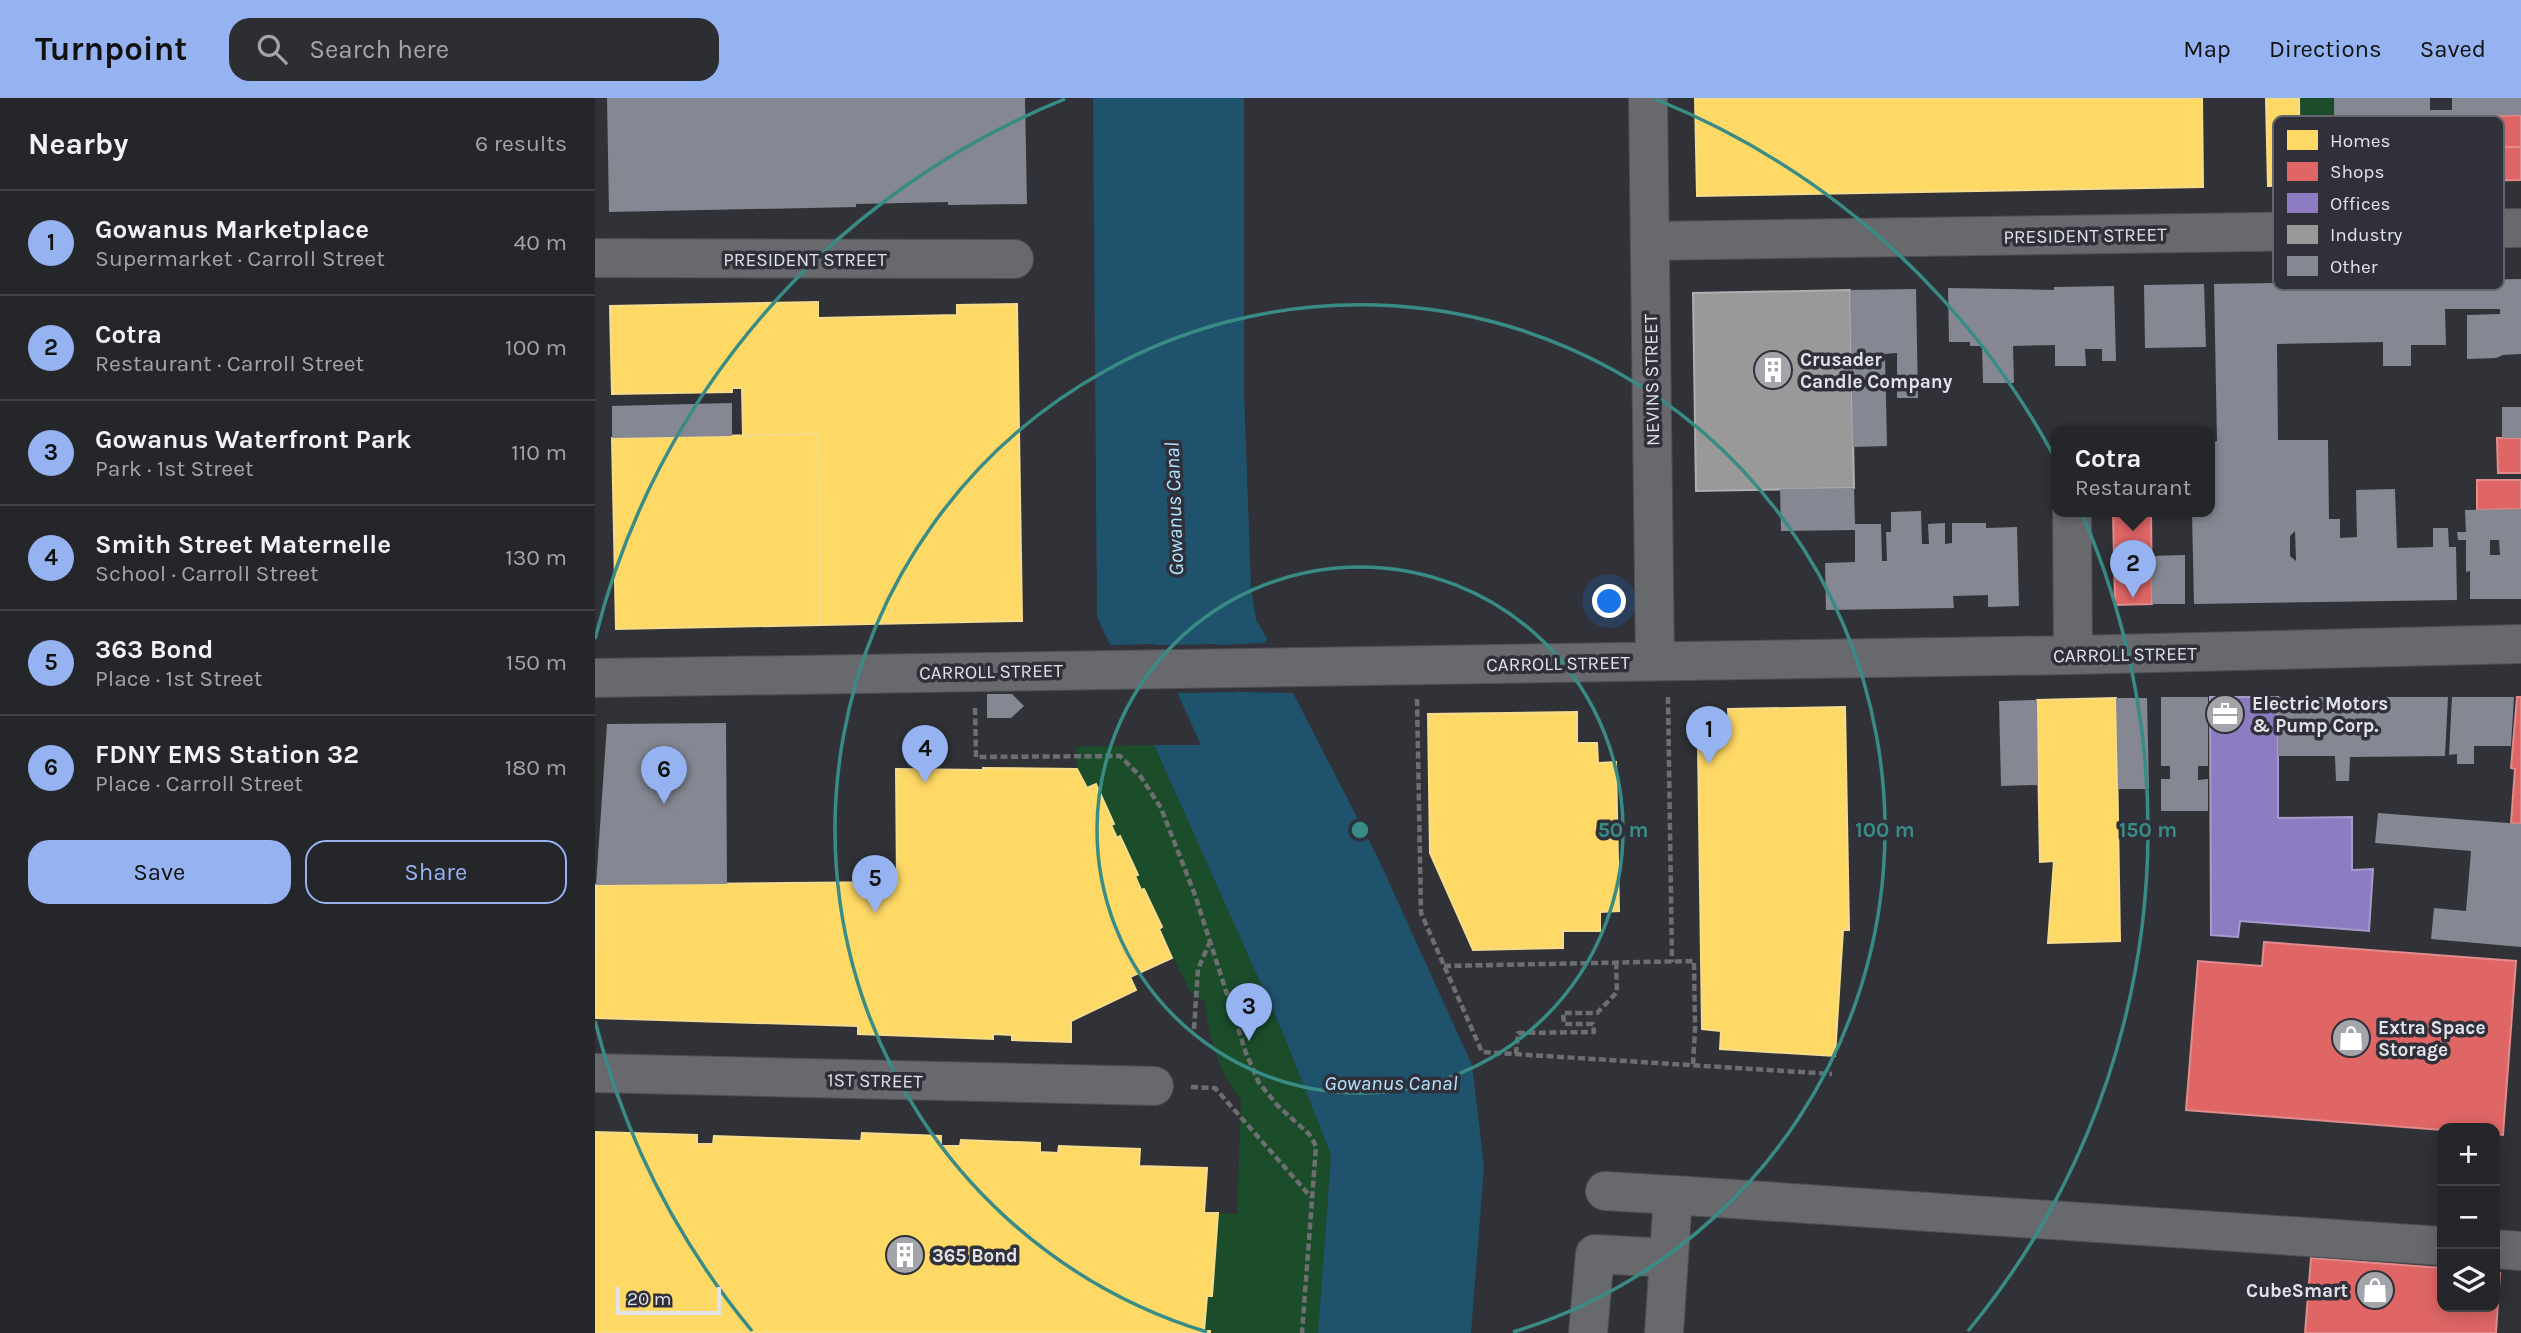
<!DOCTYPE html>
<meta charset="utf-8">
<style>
:root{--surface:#252629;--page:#2d2e31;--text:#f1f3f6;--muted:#a3a5a8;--line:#424346;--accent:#95b2f1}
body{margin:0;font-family:Karla,sans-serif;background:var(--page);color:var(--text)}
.controls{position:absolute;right:21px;bottom:21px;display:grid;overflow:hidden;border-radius:14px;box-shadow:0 4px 18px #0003}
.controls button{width:63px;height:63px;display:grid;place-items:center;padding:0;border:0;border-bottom:2px solid var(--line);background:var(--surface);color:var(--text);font:35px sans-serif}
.scale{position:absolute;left:21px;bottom:18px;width:105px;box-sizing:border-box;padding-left:7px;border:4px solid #e1e3e8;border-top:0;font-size:19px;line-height:24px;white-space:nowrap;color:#e1e3e8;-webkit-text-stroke:5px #2f3039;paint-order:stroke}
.you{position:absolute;left:1015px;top:504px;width:24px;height:24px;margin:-18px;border:5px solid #fff;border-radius:50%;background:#1a73e8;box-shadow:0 0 0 10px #1a73e833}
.badge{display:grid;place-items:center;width:46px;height:46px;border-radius:50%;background:var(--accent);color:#111;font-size:23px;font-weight:700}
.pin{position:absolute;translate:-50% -58px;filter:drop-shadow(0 2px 4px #0008)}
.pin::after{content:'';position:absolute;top:37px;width:24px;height:21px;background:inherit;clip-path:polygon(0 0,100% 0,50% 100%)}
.popup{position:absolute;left:1456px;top:328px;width:164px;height:91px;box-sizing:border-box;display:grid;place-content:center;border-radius:14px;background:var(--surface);filter:drop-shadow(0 2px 5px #0005);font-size:23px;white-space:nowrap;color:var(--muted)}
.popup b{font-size:26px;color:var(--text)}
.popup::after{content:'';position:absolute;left:50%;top:100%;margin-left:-14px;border:14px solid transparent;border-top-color:var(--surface)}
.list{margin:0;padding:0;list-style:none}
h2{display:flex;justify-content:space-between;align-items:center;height:91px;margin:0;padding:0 28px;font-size:30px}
h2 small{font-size:23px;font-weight:400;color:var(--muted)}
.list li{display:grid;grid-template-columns:46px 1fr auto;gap:21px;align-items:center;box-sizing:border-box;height:105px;padding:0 28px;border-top:2px solid var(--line)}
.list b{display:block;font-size:26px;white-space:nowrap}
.list p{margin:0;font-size:23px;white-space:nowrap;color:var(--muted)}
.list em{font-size:23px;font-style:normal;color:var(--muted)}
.actions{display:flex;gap:14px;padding:21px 28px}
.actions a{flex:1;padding:16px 0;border:2px solid var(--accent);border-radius:21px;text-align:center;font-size:24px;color:var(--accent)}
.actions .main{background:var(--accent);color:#111}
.icon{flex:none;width:38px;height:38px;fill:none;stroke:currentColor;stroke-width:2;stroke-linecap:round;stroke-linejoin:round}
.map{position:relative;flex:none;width:1926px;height:1235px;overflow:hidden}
header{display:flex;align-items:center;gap:42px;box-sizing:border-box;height:98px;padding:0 35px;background:var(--accent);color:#111}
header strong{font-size:33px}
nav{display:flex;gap:38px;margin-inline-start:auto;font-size:24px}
.search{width:490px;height:63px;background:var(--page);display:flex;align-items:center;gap:18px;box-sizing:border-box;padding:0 24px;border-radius:21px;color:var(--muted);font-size:26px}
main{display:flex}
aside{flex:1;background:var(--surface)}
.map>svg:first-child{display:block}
</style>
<header>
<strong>Turnpoint</strong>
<div class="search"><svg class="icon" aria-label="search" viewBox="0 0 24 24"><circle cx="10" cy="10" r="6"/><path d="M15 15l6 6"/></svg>Search here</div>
<nav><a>Map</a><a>Directions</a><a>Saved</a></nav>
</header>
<main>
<aside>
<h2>Nearby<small>6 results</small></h2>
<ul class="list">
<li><span class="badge">1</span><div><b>Gowanus Marketplace</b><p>Supermarket · Carroll Street</p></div><em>40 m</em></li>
<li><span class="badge">2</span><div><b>Cotra</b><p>Restaurant · Carroll Street</p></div><em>100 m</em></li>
<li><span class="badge">3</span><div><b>Gowanus Waterfront Park</b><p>Park · 1st Street</p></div><em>110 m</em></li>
<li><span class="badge">4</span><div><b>Smith Street Maternelle</b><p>School · Carroll Street</p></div><em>130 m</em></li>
<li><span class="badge">5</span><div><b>363 Bond</b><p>Place · 1st Street</p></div><em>150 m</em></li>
<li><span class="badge">6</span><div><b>FDNY EMS Station 32</b><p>Place · Carroll Street</p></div><em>180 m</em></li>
</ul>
<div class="actions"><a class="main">Save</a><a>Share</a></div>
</aside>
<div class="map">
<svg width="1926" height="1235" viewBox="0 0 1926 1235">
<rect width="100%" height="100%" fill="#313237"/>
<path fill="#1b4d2a" d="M1704,0h35l1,87h-35z
M559,647l129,288 48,122 -13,178h-108l-1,-2h-5l3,-35 5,-1 6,-82 19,1 4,-114c-23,-29 -33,-63 -36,-99l-13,-6 -33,-66 3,-2 -18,-38 -3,1 -22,-53 -2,1 -6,-13 3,-2 -18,-38 -9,3 -10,-19 -1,-22z"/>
<path fill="#1f526c" d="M498,0h151v293l7,196 5,33 11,18 -2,5 -47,2 22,47 53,1 84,163 95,209 12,102 -13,166h-153l13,-178 -48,-122 -129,-288h47l-46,-101 -45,1 -13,-28z"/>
<path fill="#313237" d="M623,546l21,48 -66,1 -20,-46 -43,1 -3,-2z"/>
<path fill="#ffd966" stroke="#f6dc8d" stroke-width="2" d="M1100,0h507l1,89 -506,9z
M1671,0h33l1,87 -32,1z
M223,204v16l139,-3v-10l60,-1 5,317 -201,4 -3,-191 -75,1 -1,-47h-10v4l-120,2 -2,-88z
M223,336l3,191 -205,4 -4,-191z
M1521,600l4,243 -72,2 6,-82 -14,1 -3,-162z
M1250,609l4,223h-6l-8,126 -115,-7 1,-18 -19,-2 -4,-285h20v-12l11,-1 -1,-22z
M982,614v31h20l1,20 18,-1 3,149 -19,1v19h-37v17l-90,2 -43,-97 -2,-139z
M388,670l94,1 10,19 9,-4 18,40 -3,1 6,13 3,-2 18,39 -3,1 6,14 3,-1 18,38 -3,2 13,29 -42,19 6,13 -65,31v21l-59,-2v-5l-19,-1v5l-135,-5v-8l-263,-8 1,-133 301,-3 -1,-113 87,1z
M0,1034l102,3v9h16l1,-8 147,5 1,-8 79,3v10h19l1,-6 79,3v9l18,1 1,-7 81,3 -1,17 68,2 -3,45h14l-6,83h-5l-3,35h6v2h-615z"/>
<path fill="#e06666" stroke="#e08c8d" stroke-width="2" d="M1926,17v32h-29v-31z
M1869,49h57v33l-56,1z
M1902,340h24v35h-23z
M1882,382h44v29l-44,1z
M1518,414h38l1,92 -37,1z
M1922,599h4v127l-10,-1 4,-54 -4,-1z
M1669,844l252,19 -13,174 -8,-1v-6l-53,2 -256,-20 12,-149 64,5z
M1716,1160l131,10v39h53v-35l5,1 -4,60h-191z"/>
<path fill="#8e7cc3" stroke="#a79bce" stroke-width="2" d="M1615,599h68v121l74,-1v53l21,-1 -4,62 -129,-10 -2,16 -27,-2z"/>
<path fill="#999" stroke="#afafb1" stroke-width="2" d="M1255,192l4,198 -158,3 -3,-198z"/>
<path fill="#858793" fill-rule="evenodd" d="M12,0h418l2,106 -79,1v-3l-92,2v3l-247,5z
M1739,0h96v12h22v-12h69v17l-69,1 1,58 -43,1 1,8 -76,2zM1764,33h16v10h-15z
M1926,181v75l-18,1 -7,3 -29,1v-44l33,-1v-5h-55l1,36h-35v21h-28v-24l-106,2 1,96h50l1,79h11v19l17,-1 -1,-47 39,-1 2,59 36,-1v-19h15l1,19h7l1,53 -263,4 -2,-92h18v-70l7,-1 -3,-157zM1700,433l1,30 -6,-5v-20z
M1609,186l2,63 -61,1 -1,-63z
M1519,188l2,75h-14v-12h-17l1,17h-31v-21l-42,1 1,37h-31l-1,-37h-12v-4h-21l-1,-54 106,2v-3z
M1321,191l2,109h-21v-45l-12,1 2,92 -34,1 -3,-157z
M137,305v33l-120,2v-32z
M1907,309h19v31h-19z
M1259,390l1,36h26l1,37h5l-1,-29h5v-20l30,-1 1,33h7l-1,-20 17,-1v21l7,-1v-20h34v5l31,-1 2,79 -31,1v-12l-35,1 1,12 -128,2 -1,-47 30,-1v-32l-74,1 -1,-42z
M1926,411v90h-51v-28l-4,1v-32h-8l-1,-8h9l-1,-22zM1895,442h9l1,15h-10z
M1590,457v49h-33l-1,-48z
M392,596h25l12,12 -13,12h-24z
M1566,599h47v69h-10v14l10,-1v32h-47v-32h9v-13h-9z
M1683,599h170l-3,59 -95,1 -1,24h-13l-1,-25h-57z
M1857,599h62l-3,49h-37v18h-17v-10l-8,1z
M1521,600h31l2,91h-31z
M1442,602l1,85 -37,1 -2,-85z
M131,625l1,161 -131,1 11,-161z
M1783,715l143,11v123l-90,-8 3,-31 32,3 5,-60 -96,-8z"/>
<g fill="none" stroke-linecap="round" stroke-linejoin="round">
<defs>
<path id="minor" d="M1053,0l7,563
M1055,143l871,-13
M0,160l419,1
M1477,414l1,143
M0,580l1478,-23 448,-11
M0,975l559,13
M1010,1093l68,4
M1900,1151l26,2
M993,1235l7,-79 74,4
M1069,1235l9,-138 769,51"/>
</defs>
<use href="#minor" stroke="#4e4f53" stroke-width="40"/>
<path stroke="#6d6e72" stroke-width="4.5" stroke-dasharray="7 3.5" stroke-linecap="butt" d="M1073,599l4,265
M822,601l4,214 61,139 350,22
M380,610l1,49 144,-1 21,21 20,31 34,87 51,158 13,30 19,23 31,28 7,12 -14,187
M849,868l250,-5 1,68 -2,37
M599,931l4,-60 12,-27
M921,956l2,-21 76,-1 -1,-8h-29l-1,-11h34l20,-21 -1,-29
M596,989l24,1 96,109"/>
<use href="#minor" stroke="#68696d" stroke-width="38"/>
</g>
<g fill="none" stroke="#398c86" stroke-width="3.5">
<circle cx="765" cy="732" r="263"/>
<path d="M612 1234A525 525 0 1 1 918 1234"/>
<path d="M157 1233A788 788 0 0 1 0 923M0 541A788 788 0 0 1 470 1M1060 1A788 788 0 0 1 1373 1233"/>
</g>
<defs>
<symbol id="building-disc" viewBox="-11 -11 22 22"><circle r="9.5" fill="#a3a5aa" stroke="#2f3039"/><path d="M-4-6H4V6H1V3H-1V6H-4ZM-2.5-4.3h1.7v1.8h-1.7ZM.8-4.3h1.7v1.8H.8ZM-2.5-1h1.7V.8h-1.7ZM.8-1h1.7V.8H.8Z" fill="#fff"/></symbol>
<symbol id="office-disc" viewBox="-11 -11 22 22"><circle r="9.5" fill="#a3a5aa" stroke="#2f3039"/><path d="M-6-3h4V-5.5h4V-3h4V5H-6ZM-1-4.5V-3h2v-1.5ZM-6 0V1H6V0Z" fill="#fff"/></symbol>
<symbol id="shop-disc" viewBox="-11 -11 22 22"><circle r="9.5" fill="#a3a5aa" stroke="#2f3039"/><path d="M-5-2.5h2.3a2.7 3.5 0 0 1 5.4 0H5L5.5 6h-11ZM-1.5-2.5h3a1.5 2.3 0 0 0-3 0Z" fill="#fff"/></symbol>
</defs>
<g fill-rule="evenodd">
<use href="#building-disc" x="1156" y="250" width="44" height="44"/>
<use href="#office-disc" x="1608" y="594" width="44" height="44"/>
<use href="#shop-disc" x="1734" y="918" width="44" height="44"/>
<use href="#building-disc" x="288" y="1135" width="44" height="44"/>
<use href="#shop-disc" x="1758" y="1170" width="44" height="44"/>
</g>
<g text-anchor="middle" stroke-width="7" stroke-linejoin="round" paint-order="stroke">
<g font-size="19" fill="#e1e3e8" stroke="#2f3039">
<text transform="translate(1490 137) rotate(-1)" y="7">PRESIDENT STREET</text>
<text x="210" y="168">PRESIDENT STREET</text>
<text transform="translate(1056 282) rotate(-91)" y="7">NEVINS STREET</text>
<text transform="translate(1530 556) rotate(-1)" y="7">CARROLL STREET</text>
<text transform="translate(963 565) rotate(-1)" y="7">CARROLL STREET</text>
<text transform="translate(396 573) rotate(-1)" y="7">CARROLL STREET</text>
<text transform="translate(280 982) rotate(1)" y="7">1ST STREET</text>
</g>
<g font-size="19" font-weight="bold" fill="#e1e3e8" stroke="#2f3039" text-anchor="start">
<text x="1205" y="268">Crusader<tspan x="1205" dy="22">Candle Company</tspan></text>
<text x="1657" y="612">Electric Motors<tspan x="1657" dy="22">&amp; Pump Corp.</tspan></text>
<text x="1783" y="936">Extra Space<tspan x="1783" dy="22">Storage</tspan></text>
<text x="337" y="1164">365 Bond</text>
<text x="1753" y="1199" text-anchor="end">CubeSmart</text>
</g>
<g font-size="21" font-style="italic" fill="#b4e3fe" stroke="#2f3039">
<text transform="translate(579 411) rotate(-92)" y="7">Gowanus Canal</text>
<text x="796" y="992">Gowanus Canal</text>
</g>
</g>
<rect x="1678" y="18" width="231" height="174" rx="10" fill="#2f3039" stroke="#64666e" stroke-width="2"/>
<rect x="1692" y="32" width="31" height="20" fill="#ffd966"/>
<rect x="1692" y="64" width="31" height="19" fill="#e06666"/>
<rect x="1692" y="95" width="31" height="20" fill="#8e7cc3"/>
<rect x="1692" y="127" width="31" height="19" fill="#999"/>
<rect x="1692" y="158" width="31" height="20" fill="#858793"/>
<g font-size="19" fill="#e1e3e8">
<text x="1735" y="49">Homes</text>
<text x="1735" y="80">Shops</text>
<text x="1735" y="112">Offices</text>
<text x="1735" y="143">Industry</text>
<text x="1735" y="175">Other</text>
</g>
<circle cx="765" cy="732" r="10" fill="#398c86" stroke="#2f3039" stroke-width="3.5"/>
<g font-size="21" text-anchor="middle" font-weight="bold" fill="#398c86" stroke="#2f3039" stroke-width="7" stroke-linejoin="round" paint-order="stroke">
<text x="1028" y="739">50 m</text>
<text x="1290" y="739">100 m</text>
<text x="1553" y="739">150 m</text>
</g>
</svg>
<div class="controls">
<button>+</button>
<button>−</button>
<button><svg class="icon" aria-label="layers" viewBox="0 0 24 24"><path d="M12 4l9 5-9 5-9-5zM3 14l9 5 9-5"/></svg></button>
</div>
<div class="scale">20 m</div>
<div class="you"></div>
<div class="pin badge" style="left:1114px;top:666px">1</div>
<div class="pin badge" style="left:1538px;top:500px">2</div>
<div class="popup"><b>Cotra</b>Restaurant</div>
<div class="pin badge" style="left:654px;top:943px">3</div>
<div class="pin badge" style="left:330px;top:685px">4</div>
<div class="pin badge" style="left:280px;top:815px">5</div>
<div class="pin badge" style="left:69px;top:706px">6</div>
</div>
</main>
